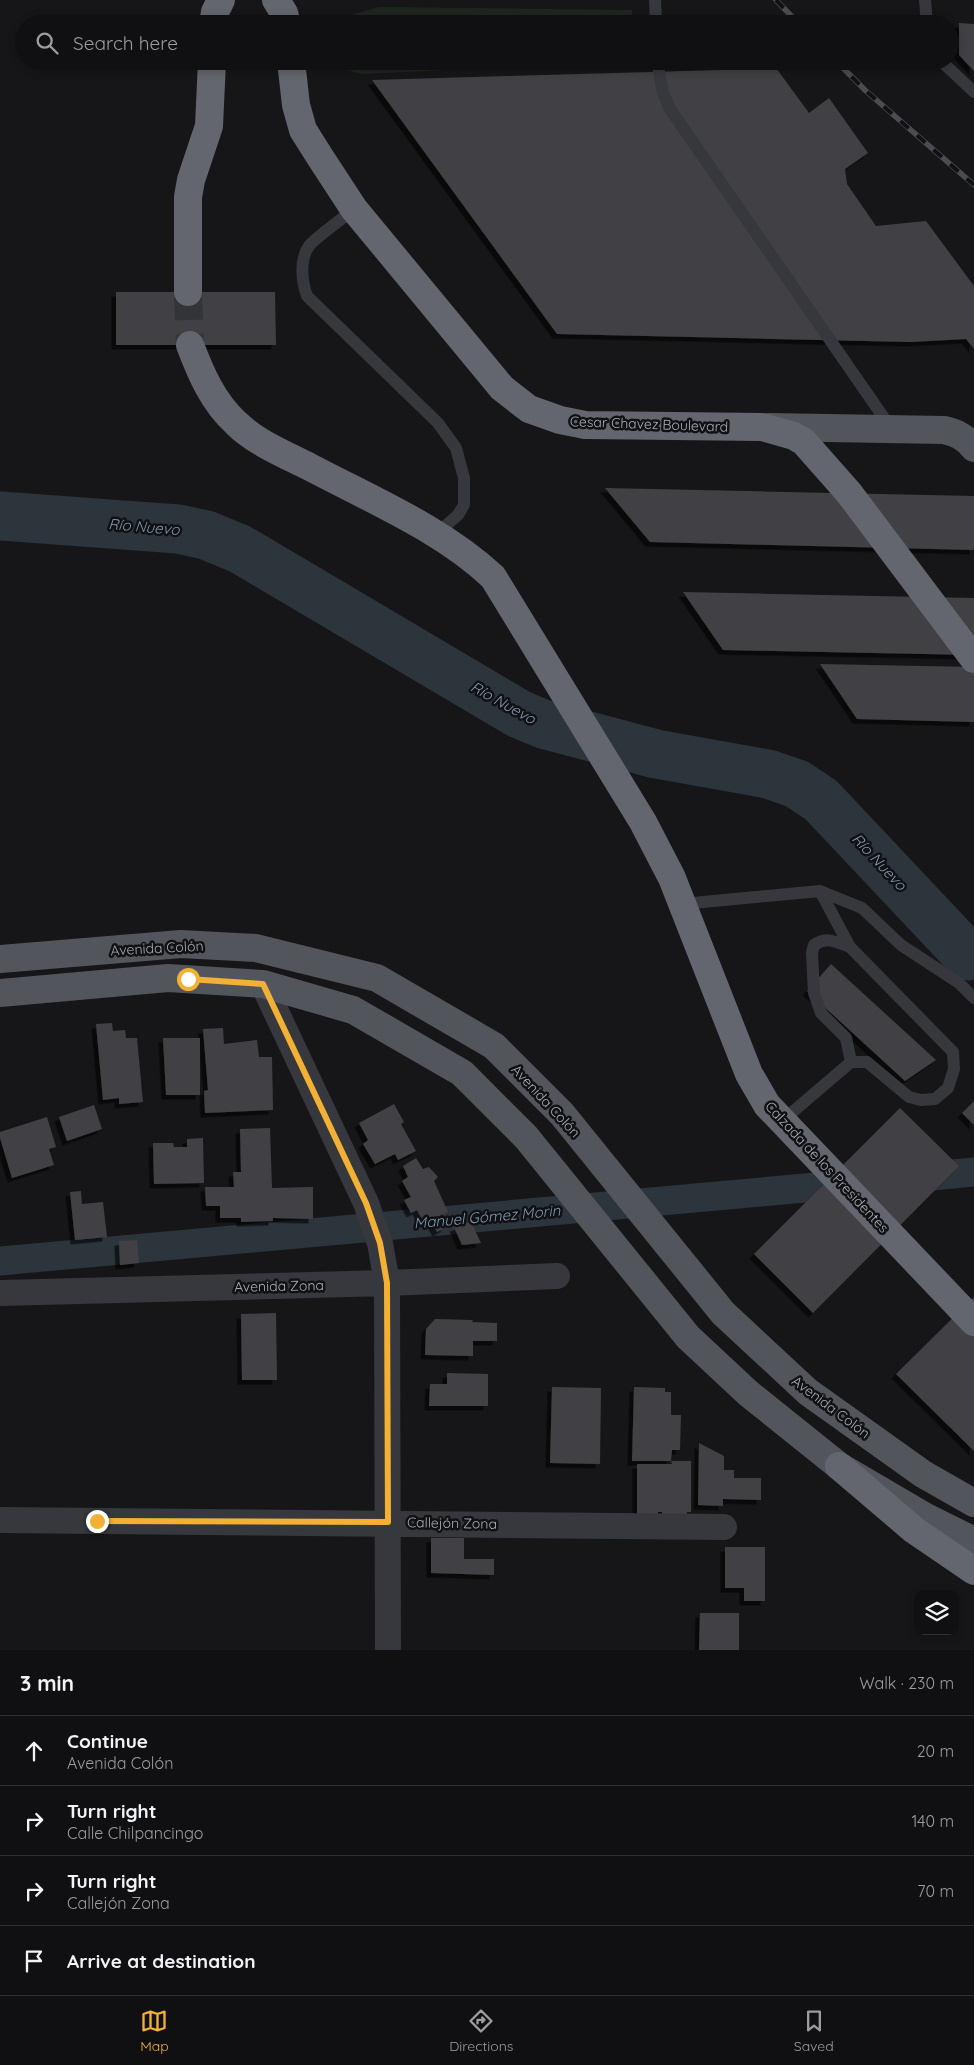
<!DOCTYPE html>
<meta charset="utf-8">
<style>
:root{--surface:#101012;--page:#1e1e20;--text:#f1f3f6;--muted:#9c9d9f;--line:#303032;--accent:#f2b134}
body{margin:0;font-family:Quicksand,sans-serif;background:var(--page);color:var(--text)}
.controls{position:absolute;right:15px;bottom:15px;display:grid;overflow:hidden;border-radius:10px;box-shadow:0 2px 8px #0003}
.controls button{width:45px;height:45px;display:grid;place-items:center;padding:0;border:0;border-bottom:1px solid var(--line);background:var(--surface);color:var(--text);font:25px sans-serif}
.stop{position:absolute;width:15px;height:15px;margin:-11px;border:4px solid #f2b134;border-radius:50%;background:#fff}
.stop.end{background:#f2b134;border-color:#fff;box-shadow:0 1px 5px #0008}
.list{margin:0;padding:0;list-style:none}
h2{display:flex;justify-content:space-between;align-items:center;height:65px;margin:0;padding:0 20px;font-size:21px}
h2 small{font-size:16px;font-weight:400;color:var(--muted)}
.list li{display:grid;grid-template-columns:32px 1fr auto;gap:15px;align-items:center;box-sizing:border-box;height:70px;padding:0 20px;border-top:1px solid var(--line)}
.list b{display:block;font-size:19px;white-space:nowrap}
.list p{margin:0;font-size:16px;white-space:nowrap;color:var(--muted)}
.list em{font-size:16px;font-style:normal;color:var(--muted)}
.icon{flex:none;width:28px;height:28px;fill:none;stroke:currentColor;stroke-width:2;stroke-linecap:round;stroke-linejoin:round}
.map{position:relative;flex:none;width:974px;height:1650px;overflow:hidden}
.search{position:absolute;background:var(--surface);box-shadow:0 2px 8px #0003;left:15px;right:15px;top:15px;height:55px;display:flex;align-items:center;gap:12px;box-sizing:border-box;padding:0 18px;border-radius:28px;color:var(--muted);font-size:19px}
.sheet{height:345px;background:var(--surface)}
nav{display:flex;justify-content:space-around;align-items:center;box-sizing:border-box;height:70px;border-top:1px solid var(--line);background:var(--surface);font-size:14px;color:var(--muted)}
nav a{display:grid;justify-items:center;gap:2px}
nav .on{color:var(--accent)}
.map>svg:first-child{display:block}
</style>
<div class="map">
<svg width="974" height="1650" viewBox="0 0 974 1650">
<defs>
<filter id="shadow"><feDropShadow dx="-4.5" dy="4.5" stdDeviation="0" flood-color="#0009"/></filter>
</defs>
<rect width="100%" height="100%" fill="#161618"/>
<path fill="#1e261f" d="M379,7l253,3v14h-288l11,-10z
M341,61h106l1,9 -87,4 -13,-4z"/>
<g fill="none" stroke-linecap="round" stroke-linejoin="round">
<path stroke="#2c353c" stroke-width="29" d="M912,1178l62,-6
M0,1261l860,-78"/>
<path stroke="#2c353c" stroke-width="49" d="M0,516l178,13 28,6 34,14 279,165 24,10 113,30 112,20 29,10 24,16 147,156"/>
</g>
<path fill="#404145" filter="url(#shadow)" d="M959,23l15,1v47l-15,-16z
M720,61h51l38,52 20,-15 39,55 -23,16 2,15 29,42 50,-5 48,65v63l-8,-10 -55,3 -354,-8 -185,-254 349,-10 -5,-6z
M116,292h159l1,53h-160z
M605,488l369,8v54l-324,-8z
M683,592l291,6v57l-251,-5z
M820,664l154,3v55l-117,-3z
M831,964l105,96 -31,21 -98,-90z
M112,1023l1,8 12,-1 1,8h11l6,64 -24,2v-6l-16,2 -7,-76z
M223,1028l1,16 33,-4 2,17h13l1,53 -68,3 -1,-22 4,-1 -5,-61z
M163,1038h37v57h-34z
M974,1101v24l-12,-12z
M394,1104l10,18 -3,2 15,27 -18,9 -3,-6 -20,10 -12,-20 5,-4 -9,-17z
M94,1105l8,24 -35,12 -8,-24z
M900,1108l59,58 -146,147 -59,-59z
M47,1117l9,30 -7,2 5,16 -42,13 -12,-40v-6z
M270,1128l2,60 41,-1v32l-40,-1v3l-32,1v-4h-21v-12h-14l-1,-19h29l-1,-15h8l-1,-43z
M203,1138l1,45 -50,1 -1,-41h20l1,4h13v-8z
M416,1158l7,11 6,-2 9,10 -4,4 14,31 -9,4 7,11 -9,5 -7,-12 -6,3 -7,-13 -6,3 -7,-13 7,-3 -9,-16 6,-4 -5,-11z
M81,1191l1,13 21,-2 4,35 -32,3 -5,-48z
M471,1222l10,21 -19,2 -8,-18z
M137,1240l2,23 -19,2 -1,-24z
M974,1297v154l-78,-77z
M276,1313l1,67h-35l-1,-66z
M435,1319l38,1 -1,2 25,1v18h-24v15l-48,-1 1,-26z
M447,1373l41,1v32h-59l1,-22h17z
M552,1387l49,1 -1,76 -50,-1z
M634,1387l31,1v4h6v23h10l-1,35h-8l-1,11h-39z
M699,1443l25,13v14h10v8h27v22l-38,-1v7l-25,-1z
M671,1461h20v51h-4v8h-25v-8h-4v6h-21v-54h35z
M431,1538h33v21h30v16l-63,-2z
M725,1547h40v54h-21v-13h-19z
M700,1613h39v37h-40z"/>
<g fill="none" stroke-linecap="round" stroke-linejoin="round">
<path stroke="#333438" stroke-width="28" stroke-dasharray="28 14" stroke-linecap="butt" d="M188,292l2,53"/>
<path stroke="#37383d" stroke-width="12" d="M655,0l1,24
M925,0l2,24
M657,61l6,32 7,16 221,319
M941,61l33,31
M354,209c-10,9 -38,28 -45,37 -10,14 -7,36 -2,50l131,127 18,25 8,30v27l-6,10 -22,19
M682,904l138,-13 42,17 39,37 58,38 15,15
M850,947c-14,-5 -23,-11 -36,-2l-2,8 2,40 7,20 25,25 5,24
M782,1121l69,-59h16l42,35 12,3 14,-1 13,-11 6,-19 -1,-17 -103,-105 -30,-56"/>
<path stroke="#37383d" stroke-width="26" d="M263,984l103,219 14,40 7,40 1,367
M0,1293l387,-10 170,-7
M0,1520l724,7"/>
<path stroke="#53555c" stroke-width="28" d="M769,427l175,3c13,3 21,7 30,18
M0,959l181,-15 75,4 121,30 117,68 68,68 161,199 85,79 115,82 51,29
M0,993l168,-15 95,6 90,26 109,63 64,64 162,200 60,56 91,73 87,51 48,24"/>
<path stroke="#63666e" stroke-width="28" d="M276,0l8,13 3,11
M213,24l2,-12 6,-12
M291,61l5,44 7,25 17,27 34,52 148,179 27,21 31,11 25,5 177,2 32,9 10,6 45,51 125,166
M188,292v-95l3,-17 18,-54 3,-65
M190,345c11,29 23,57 46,78 19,19 48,31 72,43 62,33 134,63 185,111l150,245 29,56 77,196 18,31 207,217
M839,1466l75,64 60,41"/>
<defs>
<path id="rail" d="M776,0l23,24
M836,61l30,30 108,94"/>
</defs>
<use href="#rail" stroke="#4a4c52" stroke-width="5.5"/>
<use href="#rail" stroke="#111113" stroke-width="4" stroke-dasharray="11" stroke-linecap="butt"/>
</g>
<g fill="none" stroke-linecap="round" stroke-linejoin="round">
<path stroke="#f2b134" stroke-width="6" d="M97,1521l291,1 -1,-239 -7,-40 -14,-40 -103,-219 -75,-5"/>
</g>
<g text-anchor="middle" stroke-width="5" stroke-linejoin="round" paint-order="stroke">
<g font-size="14" fill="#a8adb8" stroke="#111113">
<text transform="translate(649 424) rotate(2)" y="5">Cesar Chavez Boulevard</text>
<text transform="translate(157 948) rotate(-3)" y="5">Avenida Colón</text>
<text transform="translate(546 1101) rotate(47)" y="5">Avenida Colón</text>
<text transform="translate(827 1167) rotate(47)" y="5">Calzada de los Presidentes</text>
<text transform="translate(279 1286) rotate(-1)" y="5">Avenida Zona</text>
<text transform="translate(831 1407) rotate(37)" y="5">Avenida Colón</text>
<text transform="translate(452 1523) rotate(1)" y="5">Callejón Zona</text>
</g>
<g font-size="15" font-style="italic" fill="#7f9bb3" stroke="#111113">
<text transform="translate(144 527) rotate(5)" y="5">Río Nuevo</text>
<text transform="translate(503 703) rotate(29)" y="5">Río Nuevo</text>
<text transform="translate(879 862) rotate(47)" y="5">Río Nuevo</text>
<text transform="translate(487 1217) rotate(-5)" y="5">Manuel Gómez Morin</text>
</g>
</g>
</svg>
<div class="controls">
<button><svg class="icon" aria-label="layers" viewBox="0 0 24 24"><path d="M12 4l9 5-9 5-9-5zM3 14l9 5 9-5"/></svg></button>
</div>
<div class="stop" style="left:188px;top:979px"></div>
<div class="stop end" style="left:97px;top:1521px"></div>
<div class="search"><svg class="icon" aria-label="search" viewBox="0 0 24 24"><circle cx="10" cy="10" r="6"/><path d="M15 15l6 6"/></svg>Search here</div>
</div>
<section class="sheet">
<h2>3 min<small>Walk · 230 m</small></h2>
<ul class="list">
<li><svg class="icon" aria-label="ahead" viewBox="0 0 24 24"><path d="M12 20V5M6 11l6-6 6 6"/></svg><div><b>Continue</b><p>Avenida Colón</p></div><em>20 m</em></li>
<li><svg class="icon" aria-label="right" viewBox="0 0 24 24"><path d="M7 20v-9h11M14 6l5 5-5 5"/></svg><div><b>Turn right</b><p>Calle Chilpancingo</p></div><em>140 m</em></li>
<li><svg class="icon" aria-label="right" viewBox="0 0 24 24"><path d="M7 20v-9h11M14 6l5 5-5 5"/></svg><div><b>Turn right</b><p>Callejón Zona</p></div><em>70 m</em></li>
<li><svg class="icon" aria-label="arrive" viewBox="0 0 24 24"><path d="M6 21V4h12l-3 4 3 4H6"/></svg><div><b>Arrive at destination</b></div></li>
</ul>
</section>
<nav>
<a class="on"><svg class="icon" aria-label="map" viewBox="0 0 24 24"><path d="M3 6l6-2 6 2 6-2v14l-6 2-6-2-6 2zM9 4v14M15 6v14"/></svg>Map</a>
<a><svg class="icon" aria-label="directions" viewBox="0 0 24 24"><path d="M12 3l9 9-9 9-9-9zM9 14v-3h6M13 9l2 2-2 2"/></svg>Directions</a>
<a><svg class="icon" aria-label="saved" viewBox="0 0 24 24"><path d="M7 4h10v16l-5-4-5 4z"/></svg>Saved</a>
</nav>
